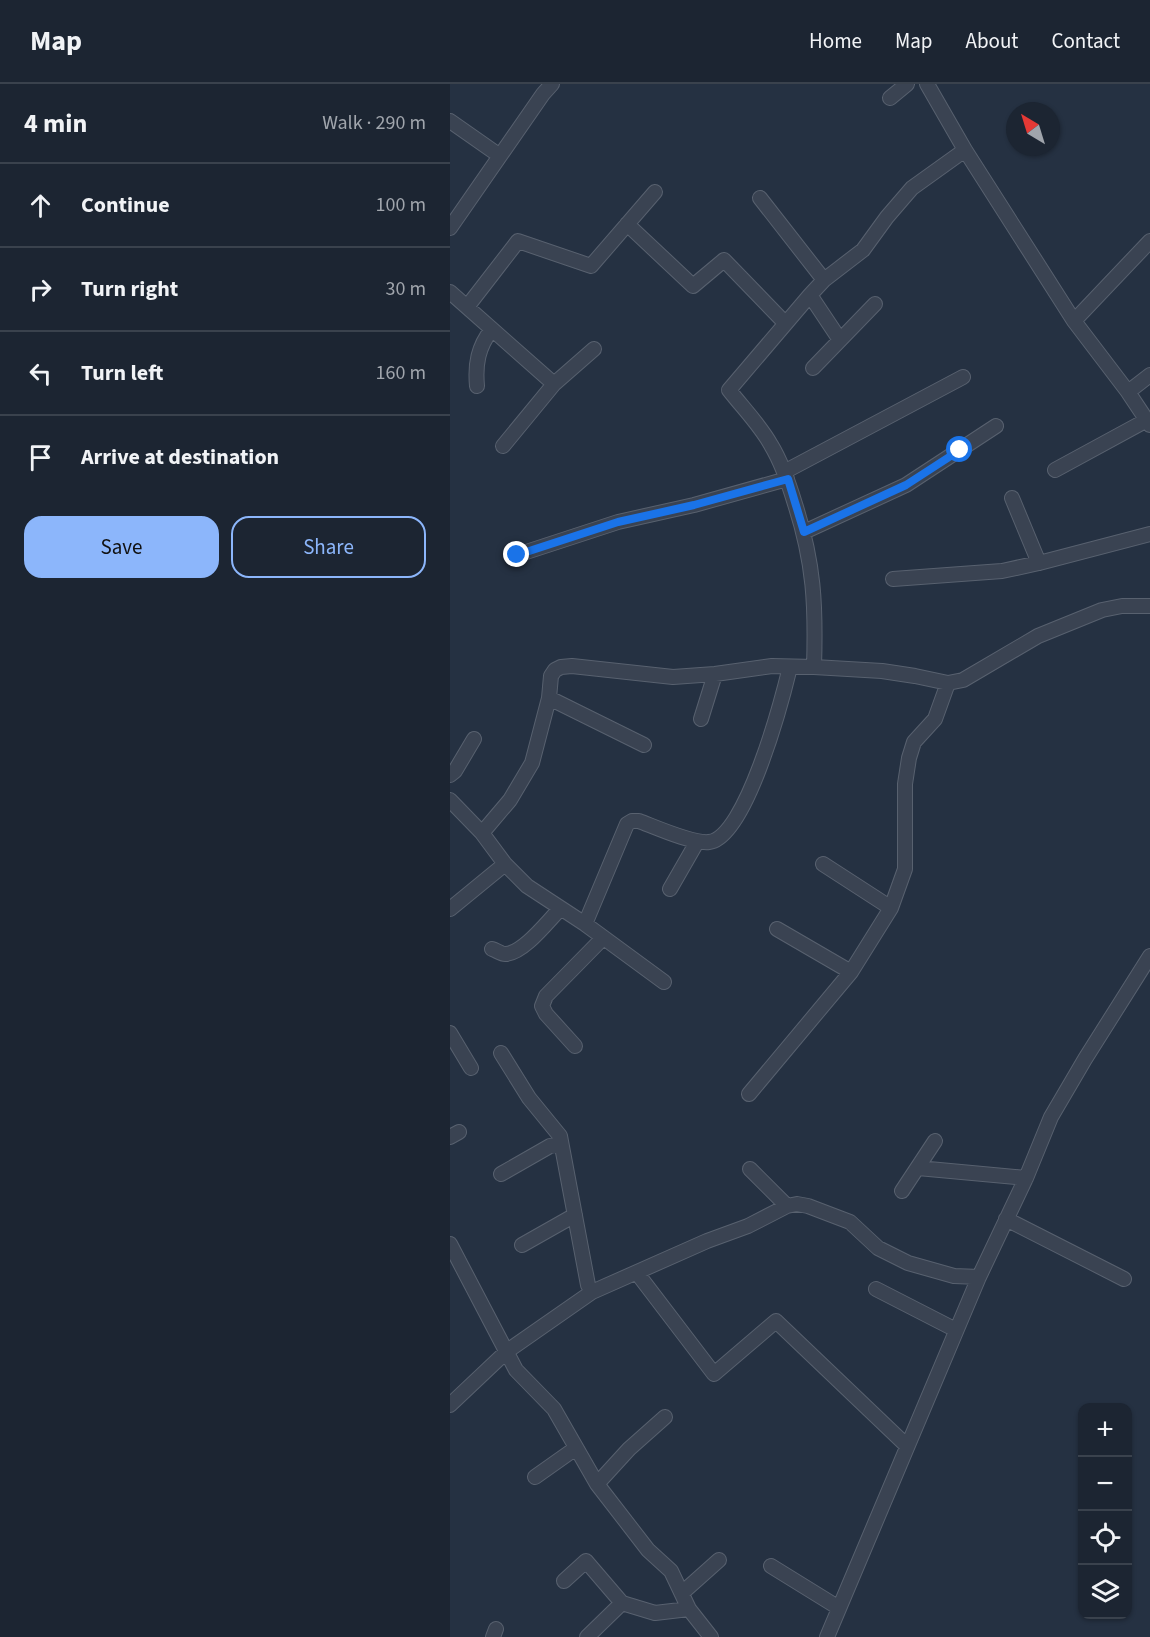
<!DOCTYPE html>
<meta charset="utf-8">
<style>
:root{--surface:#1c2532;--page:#252d3a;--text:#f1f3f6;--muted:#a0a5ac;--line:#3a424d;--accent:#8cb6fb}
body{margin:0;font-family:"Source Sans 3",sans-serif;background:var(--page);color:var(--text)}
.controls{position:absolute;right:18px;bottom:18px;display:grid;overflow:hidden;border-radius:12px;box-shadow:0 2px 4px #0004}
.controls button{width:54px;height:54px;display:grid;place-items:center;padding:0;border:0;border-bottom:2px solid var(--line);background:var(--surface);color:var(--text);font:30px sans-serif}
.compass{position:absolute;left:556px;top:18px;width:54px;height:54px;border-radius:50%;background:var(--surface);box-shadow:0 2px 4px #0004;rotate:322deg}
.stop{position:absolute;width:18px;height:18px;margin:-14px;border:4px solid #1a73e8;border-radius:50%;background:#fff}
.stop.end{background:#1a73e8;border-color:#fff;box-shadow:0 2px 6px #0008}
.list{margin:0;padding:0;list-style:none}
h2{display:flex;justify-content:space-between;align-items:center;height:78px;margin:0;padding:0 24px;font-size:26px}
h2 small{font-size:20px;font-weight:400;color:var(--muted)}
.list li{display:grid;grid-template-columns:39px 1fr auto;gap:18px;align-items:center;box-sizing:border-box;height:84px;padding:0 24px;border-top:2px solid var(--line)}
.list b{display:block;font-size:22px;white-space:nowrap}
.list em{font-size:20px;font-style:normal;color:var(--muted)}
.actions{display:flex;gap:12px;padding:18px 24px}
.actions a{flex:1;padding:14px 0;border:2px solid var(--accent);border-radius:18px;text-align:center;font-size:21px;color:var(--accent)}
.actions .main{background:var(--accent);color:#111}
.icon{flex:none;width:33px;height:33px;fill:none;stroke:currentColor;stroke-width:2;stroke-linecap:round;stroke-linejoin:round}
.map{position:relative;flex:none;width:700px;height:1553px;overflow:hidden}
header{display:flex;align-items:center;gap:36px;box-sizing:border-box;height:84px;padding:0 30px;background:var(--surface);border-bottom:2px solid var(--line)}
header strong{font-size:28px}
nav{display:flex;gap:33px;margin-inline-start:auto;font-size:21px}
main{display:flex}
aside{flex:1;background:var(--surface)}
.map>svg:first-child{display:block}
</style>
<header>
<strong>Map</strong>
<nav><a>Home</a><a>Map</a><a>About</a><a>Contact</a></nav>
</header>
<main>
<aside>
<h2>4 min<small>Walk · 290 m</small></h2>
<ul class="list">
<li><svg class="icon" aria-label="ahead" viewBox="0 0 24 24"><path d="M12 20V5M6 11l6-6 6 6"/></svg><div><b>Continue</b></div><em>100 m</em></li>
<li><svg class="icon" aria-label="right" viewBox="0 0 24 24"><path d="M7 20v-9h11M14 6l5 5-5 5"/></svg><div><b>Turn right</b></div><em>30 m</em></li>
<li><svg class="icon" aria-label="left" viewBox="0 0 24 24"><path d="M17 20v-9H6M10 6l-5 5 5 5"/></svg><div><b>Turn left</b></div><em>160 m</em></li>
<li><svg class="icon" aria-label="arrive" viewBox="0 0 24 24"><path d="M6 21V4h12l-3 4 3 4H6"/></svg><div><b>Arrive at destination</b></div></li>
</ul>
<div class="actions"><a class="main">Save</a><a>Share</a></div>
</aside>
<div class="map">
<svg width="700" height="1553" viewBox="0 0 700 1553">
<rect width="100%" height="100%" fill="#253142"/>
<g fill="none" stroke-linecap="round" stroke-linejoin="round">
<defs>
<path id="minor" d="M477,0l38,66 109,171 54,71 22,33
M440,14l17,-14
M0,37l50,35
M310,114l64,82
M177,140l66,62 31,-26 61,63
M0,144l93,-134 9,-10
M0,208l104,92
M360,211l30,45
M17,223l51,-66 73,25 64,-74
M624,237l76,-80
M363,284l62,-64
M27,302c-2,-22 1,-39 15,-57
M678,308l22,-17
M53,362l51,-62 40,-35
M605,386l92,-50
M334,388l179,-95
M562,414l27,65
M354,448l102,-47 90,-59
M67,471l101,-33 76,-17 93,-26
M443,495l109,-8 37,-8 111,-29
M364,583c2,-62 0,-104 -19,-163 -6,-20 -13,-41 -24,-59 -11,-20 -28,-37 -42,-55l81,-95 14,-15 39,-30 24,-33 25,-29 53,-38
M99,614l95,47
M251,635l14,-45
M0,691l5,-4 19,-32
M0,716l32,33 23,31 22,22 58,38 79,58
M32,749l28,-33 22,-37 17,-65 2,-22 4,-6 6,-3 11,-1 101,11 42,-3 57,-8 42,1 68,4 33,5 33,7 15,-3 75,-44 64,-26 20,-4h28
M373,780l68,44
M220,805l27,-47
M0,825l55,-45
M135,840l42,-100 5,-3h7c16,6 54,23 70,21 37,-4 73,-142 81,-175
M327,845l74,43
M42,865c4,1 9,5 13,5 18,0 43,-33 55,-45
M0,949l21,35
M125,962l-29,-32 -4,-8 4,-10 57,-58
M51,969l28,45 31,38 28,149 4,7
M299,1010l102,-122 40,-64 14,-39v-85l4,-26 5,-16 21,-23 13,-36
M0,1053l9,-5
M468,1084l108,10
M300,1085l37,37
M51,1090l49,-28 11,-2
M452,1107l33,-50
M556,1135l118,60
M0,1160l66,126 38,39 43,75 51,66 23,21 18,38 22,28
M72,1161l53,-30
M187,1189l77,101 62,-53 131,125
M426,1205l80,41
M0,1321l56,-53 86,-60 115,-51 41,-15 39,-20 10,-2 11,2 42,16 28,26 30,15 46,13 25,1
M85,1393l41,-29
M147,1400l32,-35 36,-32
M321,1482l68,42
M114,1497l22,-20 36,42 33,10 34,-4
M232,1509l37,-33
M43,1553l3,-8
M137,1553l35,-34
M377,1553l152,-360 47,-99 25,-61 34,-58 65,-103"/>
</defs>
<use href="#minor" stroke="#58616f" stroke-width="16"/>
<use href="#minor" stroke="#3a4352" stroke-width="14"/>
</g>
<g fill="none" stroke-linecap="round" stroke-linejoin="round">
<path stroke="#1a73e8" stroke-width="8" d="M67,471l101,-33 76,-17 94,-26 16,53 102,-47 54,-35"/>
</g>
</svg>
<div class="controls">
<button>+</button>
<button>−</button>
<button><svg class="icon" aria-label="locate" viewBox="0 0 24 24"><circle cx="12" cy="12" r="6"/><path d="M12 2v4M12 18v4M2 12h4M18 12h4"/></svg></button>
<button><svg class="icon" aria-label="layers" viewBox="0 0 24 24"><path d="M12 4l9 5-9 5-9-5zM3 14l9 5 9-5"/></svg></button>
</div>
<svg class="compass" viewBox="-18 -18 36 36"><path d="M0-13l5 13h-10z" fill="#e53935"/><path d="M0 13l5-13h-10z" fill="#a0a5ac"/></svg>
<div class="stop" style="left:510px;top:366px"></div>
<div class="stop end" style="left:67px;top:471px"></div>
</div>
</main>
